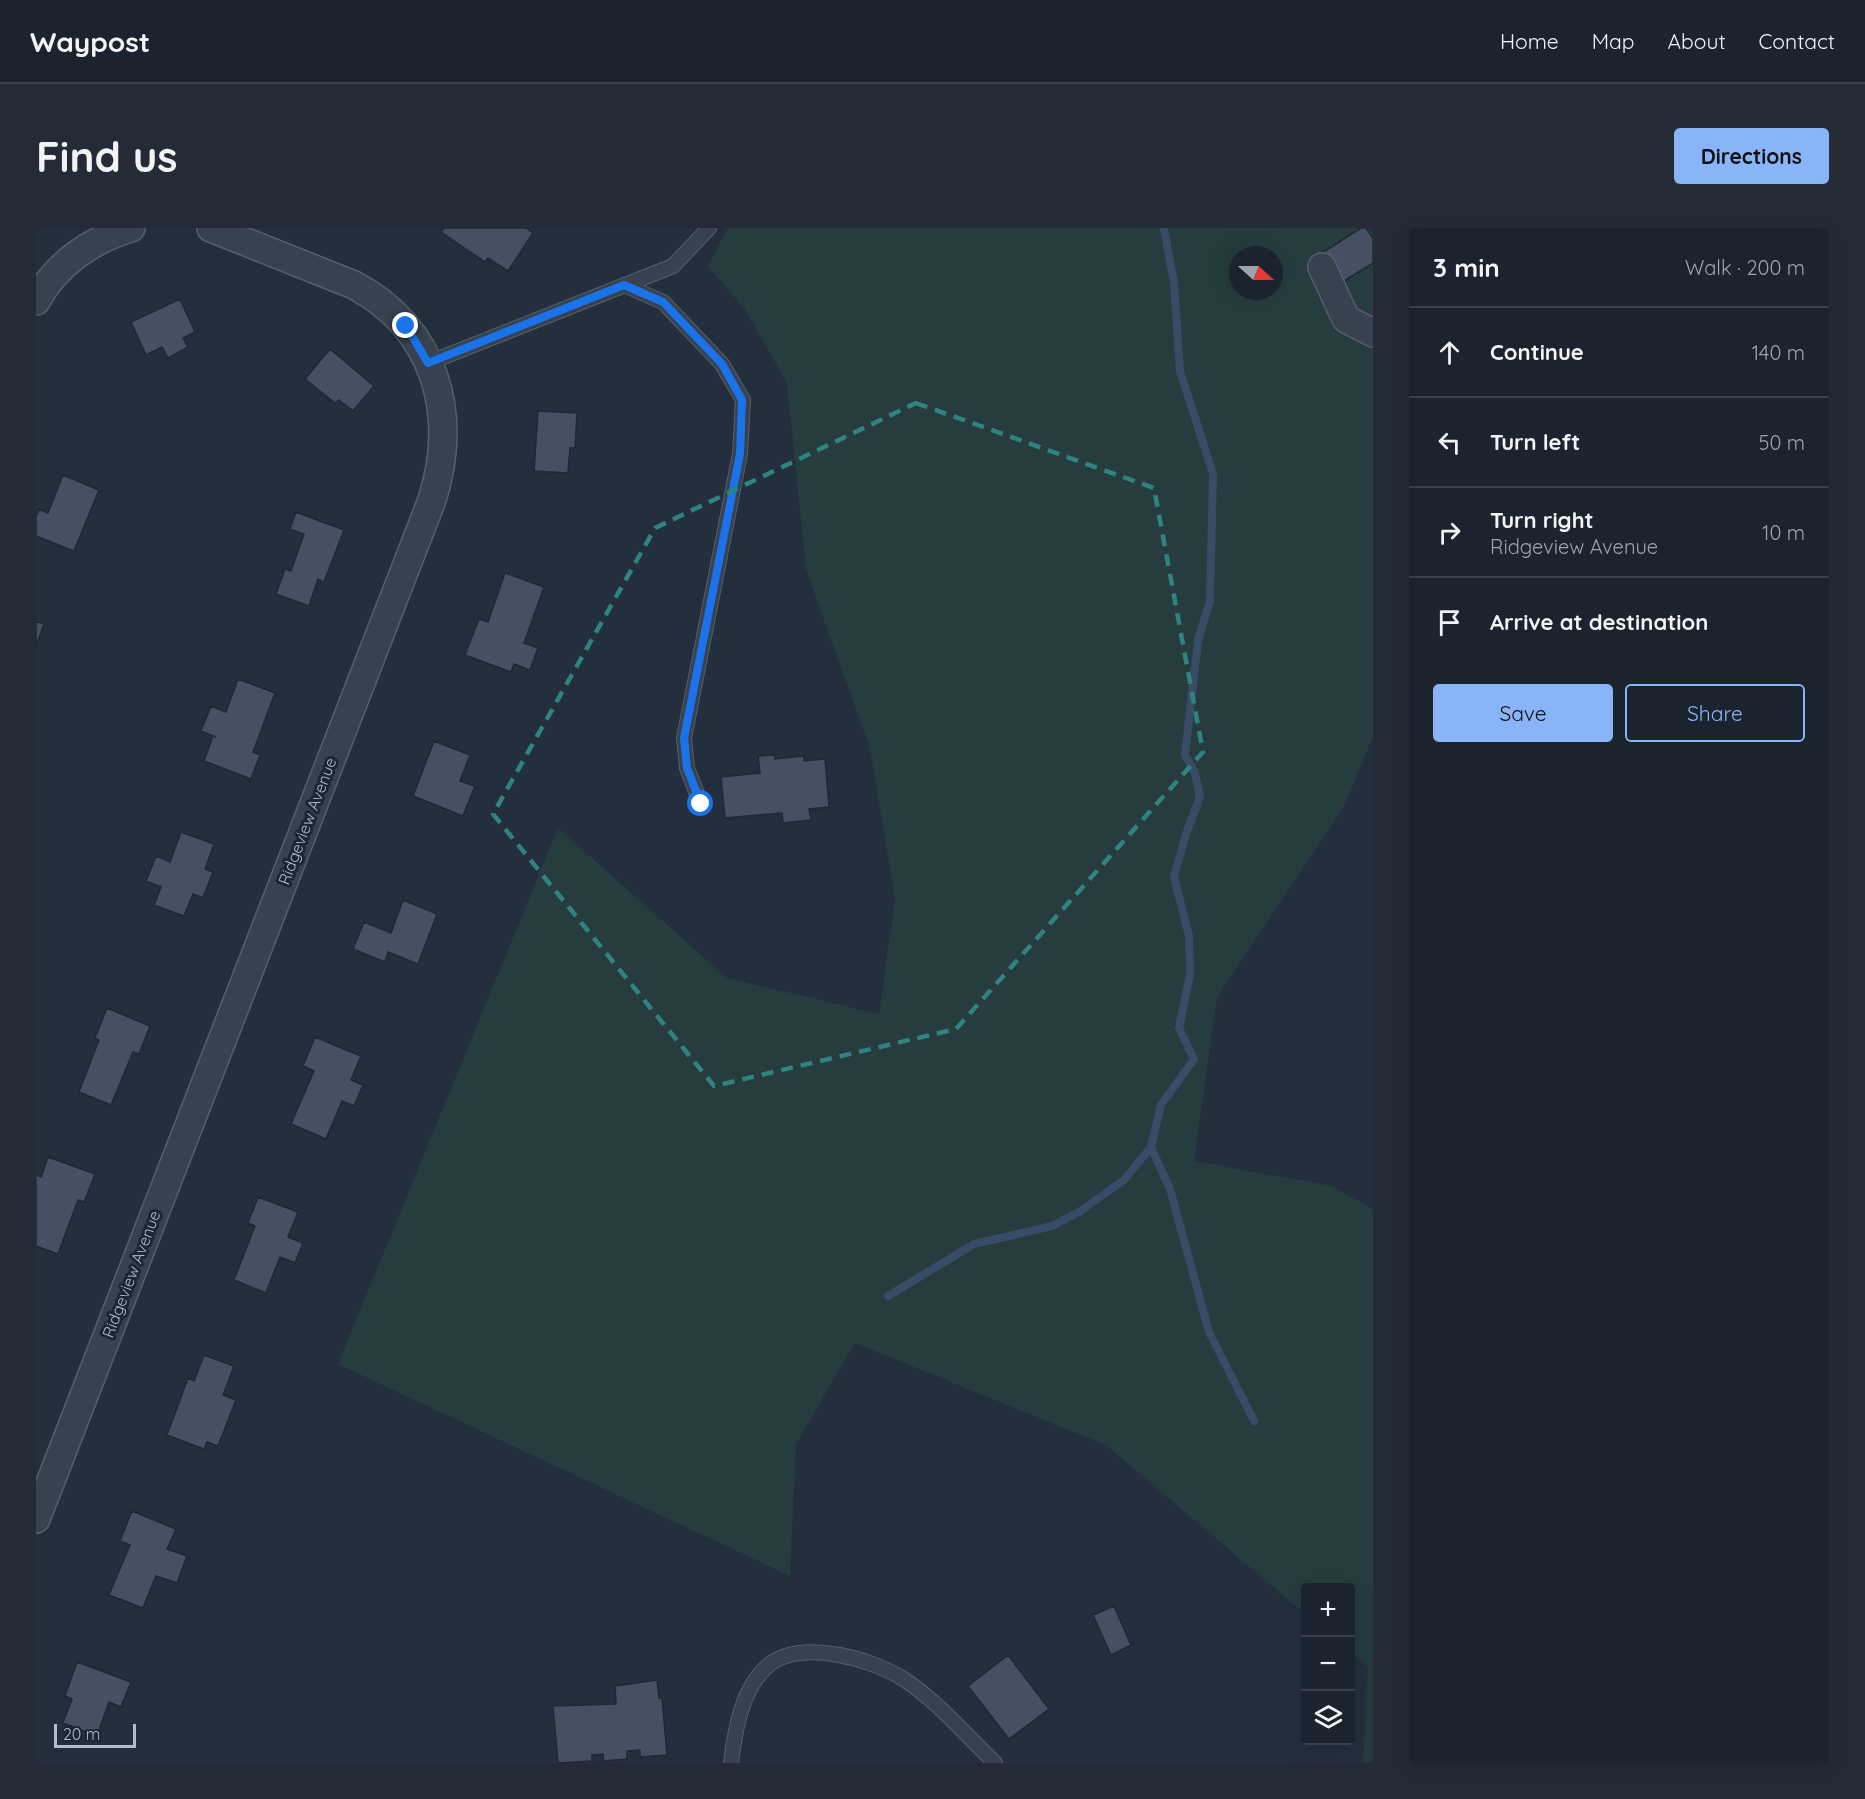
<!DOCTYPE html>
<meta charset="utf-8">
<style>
:root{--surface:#1b232e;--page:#242b36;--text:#f1f3f6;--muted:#a0a4aa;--line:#39404a;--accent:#8ab4f8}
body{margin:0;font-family:Quicksand,sans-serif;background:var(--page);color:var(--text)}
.controls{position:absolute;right:18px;bottom:18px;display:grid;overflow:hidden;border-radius:6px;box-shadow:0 6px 24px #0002}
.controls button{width:54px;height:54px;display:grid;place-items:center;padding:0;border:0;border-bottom:2px solid var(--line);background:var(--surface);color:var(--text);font:30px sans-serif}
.compass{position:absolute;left:1193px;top:18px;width:54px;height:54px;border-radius:50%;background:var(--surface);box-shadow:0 6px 24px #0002;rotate:111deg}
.scale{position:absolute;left:18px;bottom:15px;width:82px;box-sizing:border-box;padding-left:6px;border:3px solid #b4bcc9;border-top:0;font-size:16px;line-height:21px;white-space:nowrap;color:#b4bcc9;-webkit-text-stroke:4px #1d2633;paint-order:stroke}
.stop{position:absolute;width:18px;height:18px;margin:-14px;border:4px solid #1a73e8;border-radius:50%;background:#fff}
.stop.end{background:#1a73e8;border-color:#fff;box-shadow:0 2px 6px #0008}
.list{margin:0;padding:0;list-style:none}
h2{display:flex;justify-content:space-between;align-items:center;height:78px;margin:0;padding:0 24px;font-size:26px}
h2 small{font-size:20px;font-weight:400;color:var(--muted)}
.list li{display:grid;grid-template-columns:39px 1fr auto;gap:18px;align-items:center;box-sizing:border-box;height:90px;padding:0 24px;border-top:2px solid var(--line)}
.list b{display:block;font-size:22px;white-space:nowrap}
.list p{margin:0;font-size:20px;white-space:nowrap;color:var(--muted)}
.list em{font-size:20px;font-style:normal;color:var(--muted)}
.actions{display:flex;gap:12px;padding:18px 24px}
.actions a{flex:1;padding:14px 0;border:2px solid var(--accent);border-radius:6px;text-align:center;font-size:21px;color:var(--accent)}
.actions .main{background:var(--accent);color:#111}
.icon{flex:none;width:33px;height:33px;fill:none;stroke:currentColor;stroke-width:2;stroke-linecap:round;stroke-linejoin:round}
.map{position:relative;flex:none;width:1337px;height:1535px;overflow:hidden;border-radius:6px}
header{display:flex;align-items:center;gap:36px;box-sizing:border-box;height:84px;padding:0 30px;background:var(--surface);border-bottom:2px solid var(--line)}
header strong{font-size:28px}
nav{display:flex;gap:33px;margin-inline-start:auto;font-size:21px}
.intro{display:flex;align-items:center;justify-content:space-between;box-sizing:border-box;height:144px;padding:0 36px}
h1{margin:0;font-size:42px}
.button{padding:15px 27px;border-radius:6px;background:var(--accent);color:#111;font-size:21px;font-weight:700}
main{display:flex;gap:36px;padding:0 36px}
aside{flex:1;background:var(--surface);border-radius:6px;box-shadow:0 6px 24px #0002}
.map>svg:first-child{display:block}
</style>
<header>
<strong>Waypost</strong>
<nav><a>Home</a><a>Map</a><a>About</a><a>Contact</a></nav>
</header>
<div class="intro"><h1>Find us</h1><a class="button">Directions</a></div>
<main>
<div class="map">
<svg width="1337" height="1535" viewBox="0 0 1337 1535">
<rect width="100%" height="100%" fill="#242f3e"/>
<path fill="#263c3f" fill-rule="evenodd" d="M692,0h645v508l-28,69 -128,192 -23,164 138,25 41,23v554h-10l5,-96 -17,-15 -1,-64h-44l-1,26 -199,-169 -251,-102 -59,101 -6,132 -452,-212 220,-536 169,150 152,36 16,-115 -25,-151 -64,-178 -19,-187 -41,-72 -38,-45zM1202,27h36v36h-36z"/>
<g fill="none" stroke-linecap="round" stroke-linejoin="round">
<path stroke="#394c67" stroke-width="8" d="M1115,919l19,42 39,143 45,89
M852,1068l86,-52 78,-18 27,-14 45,-32 27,-33 10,-42 33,-46 -15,-31 11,-54 -1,-38 -15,-59 12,-43 14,-37 -5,-24 -10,-18 13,-115 12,-39 3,-127 -33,-103 -6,-88 -10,-55"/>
</g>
<path fill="#455162" stroke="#1f2835" stroke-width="1.5" d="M408,0h82l7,5 -25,38 -20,-13 -3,4 -44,-30z
M1325,0h5l7,10v25l-32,20 -19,-30z
M144,71l15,33 -12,6 5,9 -20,11 -6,-11 -16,8 -15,-33z
M294,121l44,37 -21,25 -14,-11 -4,3 -30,-24z
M502,183l39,2 -2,35h-5l-2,25 -34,-2z
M27,247l36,15 -25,61 -38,-15v-19l3,-8 9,4z
M260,284l48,18 -20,52 -6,-3 -9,27 -33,-12 9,-25 6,2 13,-37 -14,-5z
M469,345l39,14 -20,56 14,5 -8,22 -16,-6 -3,8 -46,-17 14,-36 9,3z
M0,393l8,3 -8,22z
M202,451l37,14 -22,59 7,3 -9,24 -47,-18 9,-25 3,1 -15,-6 10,-25 15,6z
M398,513l36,14 -10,26 15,5 -12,30 -50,-20z
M739,527v4l29,-3v5l21,-2 4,48 -20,2 2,11 -28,3 -1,-10 -57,5 -4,-41 39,-4 -2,-17z
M145,604l33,12 -9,25 8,3 -10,26 -10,-4 -9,22 -30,-11 7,-18 -15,-6 10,-25 14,6z
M367,672l34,14 -19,50 -30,-12 -3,10 -32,-13 11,-27 27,11z
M71,780l43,18 -11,28 -6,-2 -22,53 -32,-13 20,-52 -4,-2z
M279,809l46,19 -10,24 12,5 -9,21 -12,-5 -16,38 -35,-15 23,-53 -11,-5z
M12,929l47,17 -11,28 -6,-2 -20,54 -22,-8v-71l5,2z
M222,969l40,15 -10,25 15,6 -8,20 -15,-6 -14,36 -32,-13 21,-54 -7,-3z
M168,1127l30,11 -11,29 13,5 -18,46 -11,-4 -3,7 -37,-14 21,-57 6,3z
M96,1283l44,18 -9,20 20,7 -10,27 -21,-7 -13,32 -34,-13 21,-50 -10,-4z
M1078,1378l17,39 -20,10 -18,-40z
M972,1427l41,54 -40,30 -41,-53z
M41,1434l54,20 -10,25 -12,-5 -12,34 -34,-13 9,-24 -7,-3z
M621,1452l2,18h3l5,57 -27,2v-7l-13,1v8l-23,2 -1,-7 -11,1v6l-34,2 -5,-57 63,-2 -1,-18z"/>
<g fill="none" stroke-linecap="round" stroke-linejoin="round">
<defs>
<path id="service" d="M588,57l39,17 59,62 21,36 -3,54 -56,284 3,30 14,36
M392,135l245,-97 36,-38
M695,1535c4,-33 11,-77 39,-99 33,-25 103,-5 135,16 33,22 61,55 90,83"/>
<path id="minor" d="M1286,39l24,52 27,14
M0,73c20,-37 55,-61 95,-73
M0,1291l396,-1019c27,-86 4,-171 -78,-215l-143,-57"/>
</defs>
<use href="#service" stroke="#565f6c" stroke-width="16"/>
<use href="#minor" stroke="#565f6c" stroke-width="30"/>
<use href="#service" stroke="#38414e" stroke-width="14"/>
<use href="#minor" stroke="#38414e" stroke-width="27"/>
</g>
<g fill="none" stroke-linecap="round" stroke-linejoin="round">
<path stroke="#1a73e8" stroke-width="8" d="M370,98l22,37 196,-78 39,17 59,62 20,36 -2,54 -56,284 3,30 14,36"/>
</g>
<path fill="none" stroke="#308480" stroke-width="4.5" stroke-dasharray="12 8" stroke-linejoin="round" d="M880,175l238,85 49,264 -247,277 -242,57 -221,-272 162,-286z"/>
<g text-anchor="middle" stroke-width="6" stroke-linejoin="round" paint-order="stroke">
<g font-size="16" fill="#b4bcc9" stroke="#1d2633">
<text transform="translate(271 593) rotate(-69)" y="6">Ridgeview Avenue</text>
<text transform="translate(95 1046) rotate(-69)" y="6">Ridgeview Avenue</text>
</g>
</g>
</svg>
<div class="controls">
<button>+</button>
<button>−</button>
<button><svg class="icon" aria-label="layers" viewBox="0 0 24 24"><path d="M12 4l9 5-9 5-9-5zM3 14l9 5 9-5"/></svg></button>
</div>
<svg class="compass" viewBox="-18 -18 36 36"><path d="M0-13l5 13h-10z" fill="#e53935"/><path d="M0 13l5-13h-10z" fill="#a0a4aa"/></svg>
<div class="scale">20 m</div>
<div class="stop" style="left:665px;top:576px"></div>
<div class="stop end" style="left:370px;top:98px"></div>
</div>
<aside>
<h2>3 min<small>Walk · 200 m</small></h2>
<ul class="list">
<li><svg class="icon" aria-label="ahead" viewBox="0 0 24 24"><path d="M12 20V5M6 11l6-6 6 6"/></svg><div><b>Continue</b></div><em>140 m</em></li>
<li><svg class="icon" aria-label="left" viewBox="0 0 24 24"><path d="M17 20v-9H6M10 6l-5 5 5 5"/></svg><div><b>Turn left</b></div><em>50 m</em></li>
<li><svg class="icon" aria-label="right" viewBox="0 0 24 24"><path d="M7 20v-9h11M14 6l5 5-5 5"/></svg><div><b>Turn right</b><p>Ridgeview Avenue</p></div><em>10 m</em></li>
<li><svg class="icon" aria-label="arrive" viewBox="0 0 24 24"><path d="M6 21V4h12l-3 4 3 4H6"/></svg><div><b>Arrive at destination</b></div></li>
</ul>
<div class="actions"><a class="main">Save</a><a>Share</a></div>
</aside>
</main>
